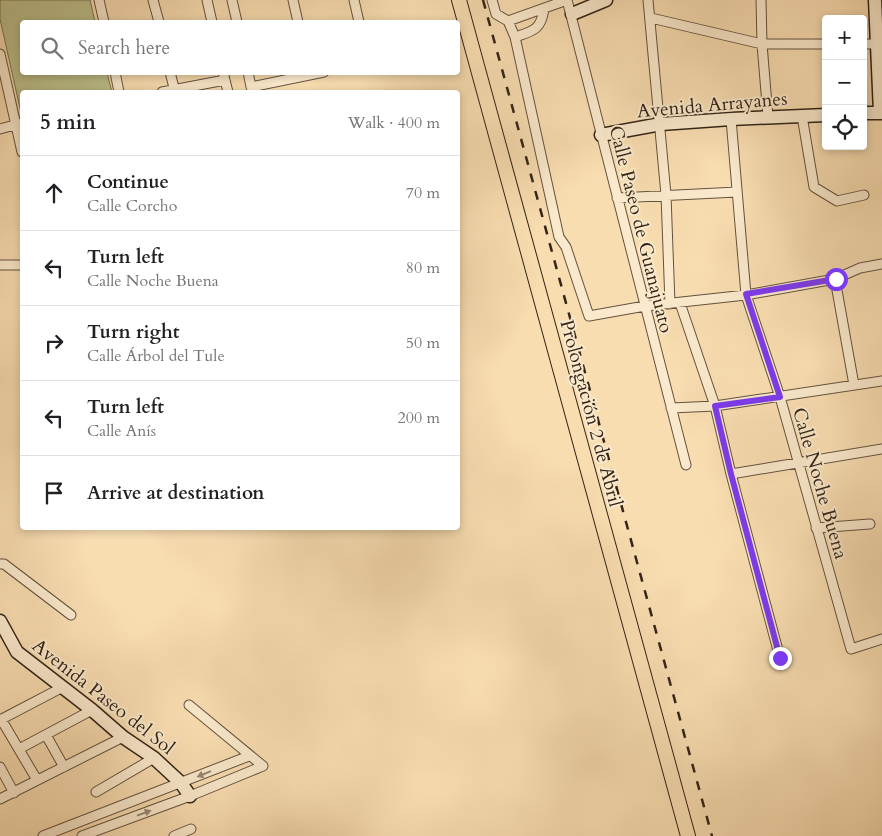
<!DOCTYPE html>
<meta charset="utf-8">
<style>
:root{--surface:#fff;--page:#f6f6f6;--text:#202124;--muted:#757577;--line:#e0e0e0}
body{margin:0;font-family:Cardo,serif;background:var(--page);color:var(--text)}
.controls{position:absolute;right:15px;top:15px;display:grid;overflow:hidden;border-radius:5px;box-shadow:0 2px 8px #0003}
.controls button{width:45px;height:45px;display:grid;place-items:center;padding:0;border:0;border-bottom:1px solid var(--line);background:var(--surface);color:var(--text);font:25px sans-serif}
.stop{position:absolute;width:15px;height:15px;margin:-11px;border:4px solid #7c3aed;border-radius:50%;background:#fff}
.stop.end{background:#7c3aed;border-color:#fff;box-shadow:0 1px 5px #0008}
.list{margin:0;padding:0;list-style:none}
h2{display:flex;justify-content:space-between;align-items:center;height:65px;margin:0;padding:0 20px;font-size:21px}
h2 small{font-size:16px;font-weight:400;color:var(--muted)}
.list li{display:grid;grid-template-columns:32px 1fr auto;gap:15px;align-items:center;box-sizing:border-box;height:75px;padding:0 20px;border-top:1px solid var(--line)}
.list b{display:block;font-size:19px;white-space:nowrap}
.list p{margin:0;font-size:16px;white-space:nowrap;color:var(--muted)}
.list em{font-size:16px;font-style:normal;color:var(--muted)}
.icon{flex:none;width:28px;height:28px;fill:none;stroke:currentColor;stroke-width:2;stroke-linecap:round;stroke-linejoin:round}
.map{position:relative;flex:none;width:882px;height:836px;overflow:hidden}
.search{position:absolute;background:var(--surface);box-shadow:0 2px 8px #0003;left:20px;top:20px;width:440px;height:55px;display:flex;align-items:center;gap:12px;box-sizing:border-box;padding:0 18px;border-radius:5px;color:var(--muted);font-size:19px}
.panel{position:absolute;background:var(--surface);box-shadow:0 2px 8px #0003;left:20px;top:90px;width:440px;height:440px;border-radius:5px}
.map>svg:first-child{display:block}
</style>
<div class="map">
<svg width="882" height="836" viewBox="0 0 882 836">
<rect width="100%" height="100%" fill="#f8ddb1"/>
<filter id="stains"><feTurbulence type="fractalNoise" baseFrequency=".004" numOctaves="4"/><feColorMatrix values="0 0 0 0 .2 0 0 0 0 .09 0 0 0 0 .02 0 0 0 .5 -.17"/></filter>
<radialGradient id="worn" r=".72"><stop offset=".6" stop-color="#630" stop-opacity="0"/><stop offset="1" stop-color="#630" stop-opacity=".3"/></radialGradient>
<path fill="#bdc18c" stroke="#787252" d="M0,0h90l5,22h-73v50l85,1 5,19h-90v25l-22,-98z"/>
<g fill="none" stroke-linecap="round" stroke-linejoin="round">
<defs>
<path id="street" d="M99,0l5,22
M153,0l6,22
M207,0l5,22
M232,0l5,22
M293,0l5,22
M354,0l5,22
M492,0l4,14 12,7 7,16 44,200 7,10 23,69 56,-10 101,-11 89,-16 25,-11 22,-4
M648,0l18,195 4,109
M761,0l1,44 6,73
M651,18l111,26h64
M508,21l59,-21 119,465
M515,37c18,-6 26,-7 29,-28
M863,44h19
M0,54l22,98
M115,72l4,20
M170,72l5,20
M223,72l5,20
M248,72l3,15 73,-15
M162,92l63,-12
M802,116l12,71 23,14 27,-6
M731,119l15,176 34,102 71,252 31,-10
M0,129l22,-6
M617,198l120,-6
M0,265h22
M835,279l19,106
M680,303l35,103 16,68 49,184
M671,408l44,-2 167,-25
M731,474l151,-25
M816,528l54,-4
M0,564h4l67,51
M189,705l74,61
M1,719l36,61
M0,720l63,-33
M46,735l18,32
M19,749l73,-39
M0,767l14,26
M96,792l58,-34
M0,799l123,-62
M43,836l206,-80
M82,836l108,-40 73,-30
M174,836l17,-7"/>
<path id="secondary" d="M875,0l5,113
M572,14l34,-14
M863,113h19
M601,135l60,-11 70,-5 95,-4
M0,621l17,31 75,58 31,27 31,21 27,25 9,13"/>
<path id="primary" d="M459,0l229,836"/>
</defs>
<use href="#street" stroke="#64523e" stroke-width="11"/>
<use href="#secondary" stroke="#332417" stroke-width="15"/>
<use href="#primary" stroke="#332417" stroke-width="16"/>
<use href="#street" stroke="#fae9cc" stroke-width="9"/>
<use href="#secondary" stroke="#fae9cc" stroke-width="12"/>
<use href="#primary" stroke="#f8ddb1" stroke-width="14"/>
<path stroke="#332417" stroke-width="2.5" stroke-dasharray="9 9" stroke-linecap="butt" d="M483,0l229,836"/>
</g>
<defs><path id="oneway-solid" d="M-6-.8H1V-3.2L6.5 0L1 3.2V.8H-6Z" transform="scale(1.25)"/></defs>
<g fill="#968672">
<use href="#oneway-solid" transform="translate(204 774) rotate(158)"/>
<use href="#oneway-solid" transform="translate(144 813) rotate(-20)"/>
</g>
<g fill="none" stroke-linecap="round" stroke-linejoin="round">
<path stroke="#7c3aed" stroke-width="6" d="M780,658l-49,-184 -16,-68 65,-9 -34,-103 90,-15"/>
</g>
<g text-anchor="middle" stroke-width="4" stroke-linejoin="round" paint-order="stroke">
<g font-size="19" fill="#332417" stroke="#fae9cc">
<text transform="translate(712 104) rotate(-5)" y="7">Avenida Arrayanes</text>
<text transform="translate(642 229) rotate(76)" y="7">Calle Paseo de Guanajuato</text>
<text transform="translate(592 413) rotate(75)" y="7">Prolongación 2 de Abril</text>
<text transform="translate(821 483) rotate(74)" y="7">Calle Noche Buena</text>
<text transform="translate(104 696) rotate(38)" y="7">Avenida Paseo del Sol</text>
</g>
</g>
<rect width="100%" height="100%" filter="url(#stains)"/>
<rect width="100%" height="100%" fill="url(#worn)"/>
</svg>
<div class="controls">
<button>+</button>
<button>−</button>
<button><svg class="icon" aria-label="locate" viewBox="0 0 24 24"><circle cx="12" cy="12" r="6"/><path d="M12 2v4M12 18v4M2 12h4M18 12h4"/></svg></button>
</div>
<div class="stop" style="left:836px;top:279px"></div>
<div class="stop end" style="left:780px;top:658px"></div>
<div class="search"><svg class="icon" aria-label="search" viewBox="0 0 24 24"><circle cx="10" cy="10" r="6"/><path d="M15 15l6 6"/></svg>Search here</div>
<section class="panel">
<h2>5 min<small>Walk · 400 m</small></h2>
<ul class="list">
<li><svg class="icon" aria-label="ahead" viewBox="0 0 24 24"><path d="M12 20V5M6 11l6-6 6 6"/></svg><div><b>Continue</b><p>Calle Corcho</p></div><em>70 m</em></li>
<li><svg class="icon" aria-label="left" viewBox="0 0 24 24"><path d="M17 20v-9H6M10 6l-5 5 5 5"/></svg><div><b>Turn left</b><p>Calle Noche Buena</p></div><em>80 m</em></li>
<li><svg class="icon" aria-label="right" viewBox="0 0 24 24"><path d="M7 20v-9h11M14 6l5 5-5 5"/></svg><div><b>Turn right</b><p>Calle Árbol del Tule</p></div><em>50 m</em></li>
<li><svg class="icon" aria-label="left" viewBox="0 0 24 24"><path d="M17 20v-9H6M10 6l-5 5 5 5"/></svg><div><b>Turn left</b><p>Calle Anís</p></div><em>200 m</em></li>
<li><svg class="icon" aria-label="arrive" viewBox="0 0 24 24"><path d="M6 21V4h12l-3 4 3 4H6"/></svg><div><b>Arrive at destination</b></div></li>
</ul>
</section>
</div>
